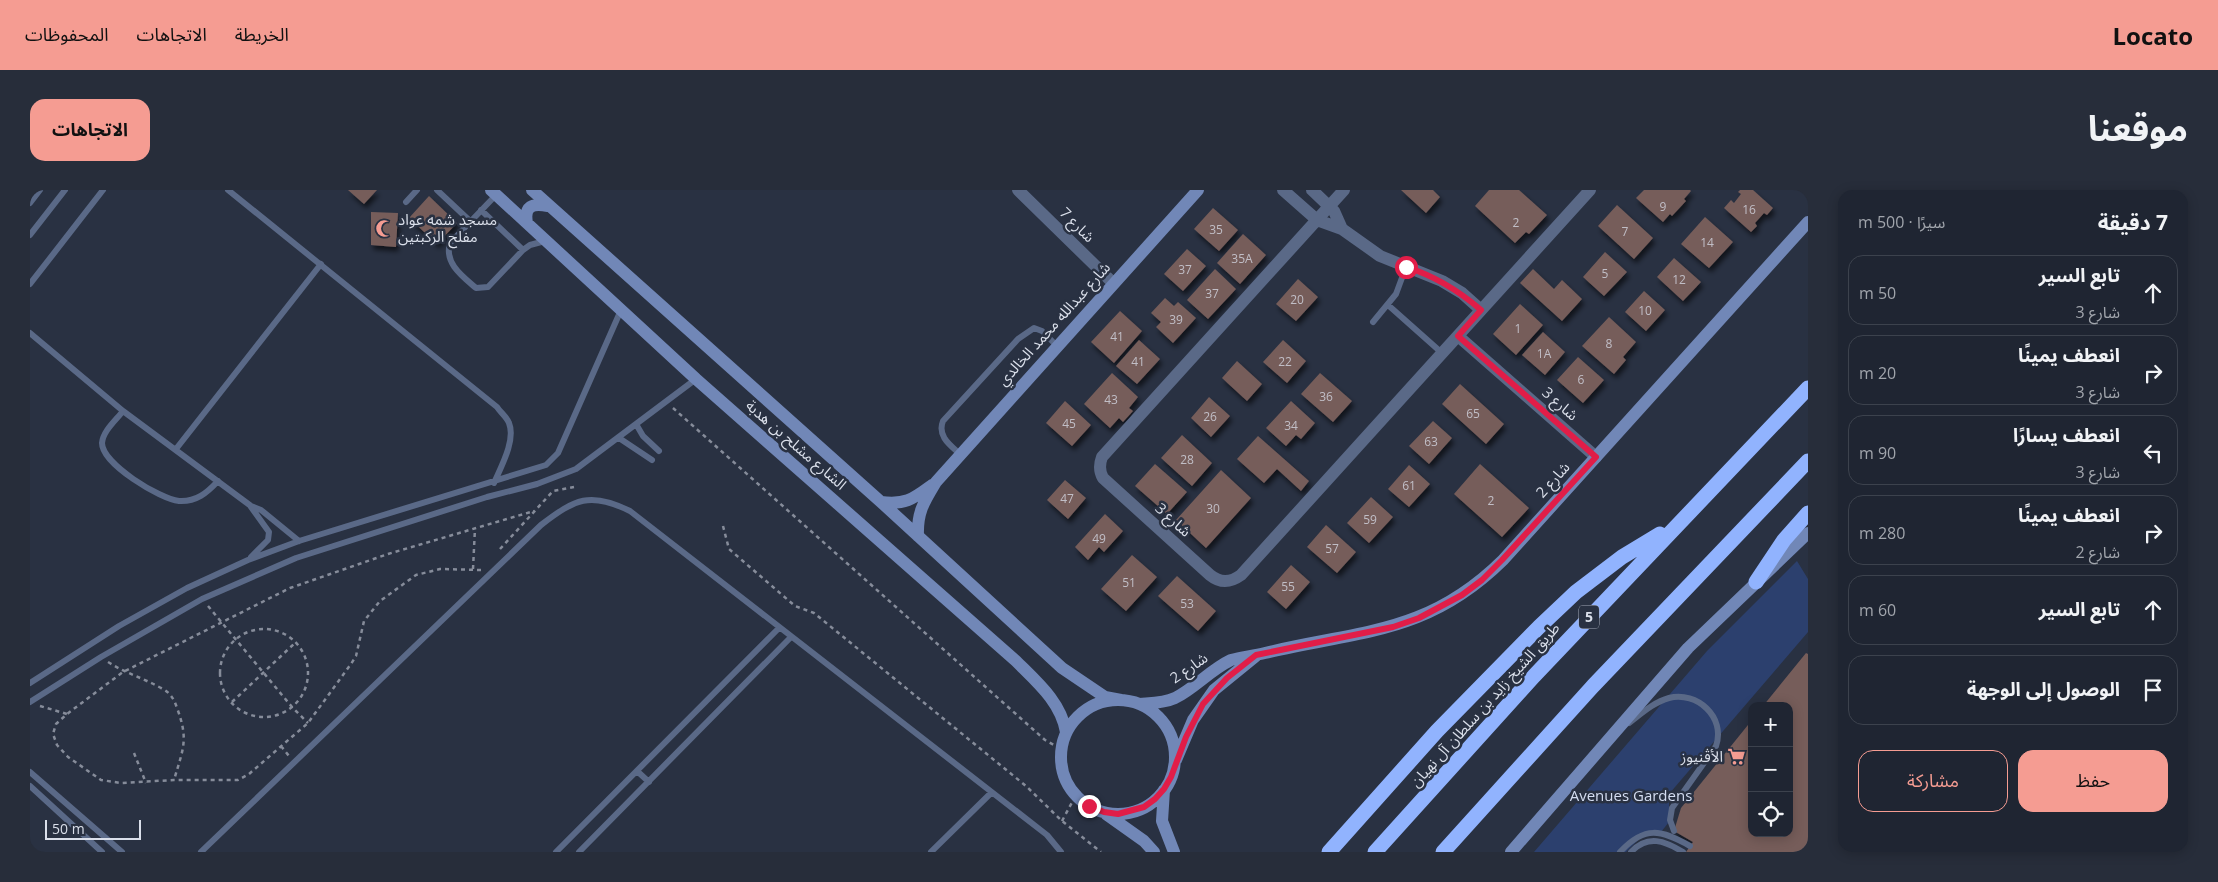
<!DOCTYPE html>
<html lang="ar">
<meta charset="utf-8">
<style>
:root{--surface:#1f2532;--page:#272d3a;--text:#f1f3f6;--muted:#a1a5ac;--line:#3c424d;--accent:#f59c92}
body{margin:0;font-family:"Open Sans","Noto Sans Arabic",sans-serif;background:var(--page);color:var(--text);direction:rtl}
.controls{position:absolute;right:15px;bottom:15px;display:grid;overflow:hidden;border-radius:10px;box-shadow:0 2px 12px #0003}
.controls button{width:45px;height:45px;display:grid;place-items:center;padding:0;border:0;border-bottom:1px solid var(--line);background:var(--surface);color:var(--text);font:25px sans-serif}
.scale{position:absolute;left:15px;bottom:12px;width:96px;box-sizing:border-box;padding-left:5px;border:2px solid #dadfea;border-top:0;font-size:14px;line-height:18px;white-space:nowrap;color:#dadfea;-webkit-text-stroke:4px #293142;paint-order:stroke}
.stop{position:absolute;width:15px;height:15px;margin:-11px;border:4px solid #e11d48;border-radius:50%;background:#fff}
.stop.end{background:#e11d48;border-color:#fff;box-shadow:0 1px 5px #0008}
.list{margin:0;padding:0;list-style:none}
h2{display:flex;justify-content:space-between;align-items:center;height:65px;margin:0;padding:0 20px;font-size:21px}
h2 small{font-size:16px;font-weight:400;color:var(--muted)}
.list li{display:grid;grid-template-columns:32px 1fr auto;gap:15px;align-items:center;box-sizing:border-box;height:70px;margin:0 10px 10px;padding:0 10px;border:1px solid var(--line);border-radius:15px}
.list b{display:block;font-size:19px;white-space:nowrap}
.list p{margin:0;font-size:16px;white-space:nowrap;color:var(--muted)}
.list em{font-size:16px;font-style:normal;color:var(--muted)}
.actions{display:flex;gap:10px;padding:15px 20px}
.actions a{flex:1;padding:11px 0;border:1px solid var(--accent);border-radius:15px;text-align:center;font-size:18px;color:var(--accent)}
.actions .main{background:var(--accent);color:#111}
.icon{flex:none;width:28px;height:28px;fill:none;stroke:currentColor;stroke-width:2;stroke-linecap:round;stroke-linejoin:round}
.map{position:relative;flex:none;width:1778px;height:662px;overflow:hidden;direction:ltr;border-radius:15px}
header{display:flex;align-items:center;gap:30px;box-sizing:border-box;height:70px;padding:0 25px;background:var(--accent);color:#111}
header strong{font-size:24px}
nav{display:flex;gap:28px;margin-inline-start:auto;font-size:18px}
.intro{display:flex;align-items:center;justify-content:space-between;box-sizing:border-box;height:120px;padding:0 30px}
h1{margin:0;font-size:35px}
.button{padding:12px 22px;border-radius:15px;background:var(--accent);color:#111;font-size:18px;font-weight:700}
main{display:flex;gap:30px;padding:0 30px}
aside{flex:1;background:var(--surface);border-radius:15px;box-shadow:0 2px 12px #0003}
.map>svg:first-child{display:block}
</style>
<header>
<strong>Locato</strong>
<nav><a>الخريطة</a><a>الاتجاهات</a><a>المحفوظات</a></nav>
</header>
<div class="intro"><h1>موقعنا</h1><a class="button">الاتجاهات</a></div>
<main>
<aside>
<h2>7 دقيقة<small>سيرًا · 500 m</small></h2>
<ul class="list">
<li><svg class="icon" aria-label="ahead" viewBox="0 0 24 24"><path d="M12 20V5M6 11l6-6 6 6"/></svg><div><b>تابع السير</b><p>شارع 3</p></div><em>50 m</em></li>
<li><svg class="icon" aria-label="right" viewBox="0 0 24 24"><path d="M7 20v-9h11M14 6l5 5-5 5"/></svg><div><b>انعطف يمينًا</b><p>شارع 3</p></div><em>20 m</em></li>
<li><svg class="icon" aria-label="left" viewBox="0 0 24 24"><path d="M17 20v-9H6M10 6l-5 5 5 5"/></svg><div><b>انعطف يسارًا</b><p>شارع 3</p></div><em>90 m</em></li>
<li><svg class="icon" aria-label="right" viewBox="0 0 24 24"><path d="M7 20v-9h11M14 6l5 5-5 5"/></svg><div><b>انعطف يمينًا</b><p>شارع 2</p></div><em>280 m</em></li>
<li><svg class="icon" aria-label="ahead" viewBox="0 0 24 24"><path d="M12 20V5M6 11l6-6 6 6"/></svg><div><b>تابع السير</b></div><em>60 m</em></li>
<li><svg class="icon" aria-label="arrive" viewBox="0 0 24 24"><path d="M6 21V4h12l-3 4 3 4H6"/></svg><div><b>الوصول إلى الوجهة</b></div></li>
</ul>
<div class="actions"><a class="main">حفظ</a><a>مشاركة</a></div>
</aside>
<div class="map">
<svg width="1778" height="662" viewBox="0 0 1778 662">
<defs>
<filter id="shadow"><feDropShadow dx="2.5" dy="4.5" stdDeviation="2.5" flood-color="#0009"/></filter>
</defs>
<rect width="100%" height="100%" fill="#293142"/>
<path fill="#2c406e" d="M1767,371l11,18v53l-139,162v28l-8,10 -14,-1 -21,21h-92l173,-201z"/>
<path fill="#765d5a" filter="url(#shadow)" d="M318,0h29l-13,14z
M1371,0h32l7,7 -14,16z
M1459,0h30l28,25 -18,19 -3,-2 -11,11 -40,-37z
M1614,0h46l1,1 -7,8 2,2 -14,15 -2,-2 -7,8 -27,-24z
M1710,0h13l20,18 -6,7 -3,-2 -9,10 2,3 -6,6 -27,-24 7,-8 3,3 7,-9 -3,-2z
M399,6l28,27 -20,21 -28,-26z
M1587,15l36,33 -19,21 -36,-33z
M1183,18l25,22 -19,21 -25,-22z
M341,22l27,1 -2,34 -25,-2z
M1675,27l28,25 -24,26 -28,-24z
M1213,44l23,21 -26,29 -23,-21z
M1157,59l19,17 -23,25 -19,-17z
M1575,62l22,20 -23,24 -21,-19z
M1644,68l27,24 -18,19 -26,-24z
M1185,79l21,20 -28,30 -21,-19z
M1503,79l21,20 8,-9 20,19 -20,22 -42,-38z
M1268,89l20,18 -22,24 -20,-17z
M1614,101l21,19 -19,21 -21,-19z
M1135,108l9,8 4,-4 18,16 -23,25 -17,-16 5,-5 -10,-9z
M1490,114l23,21 -27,30 -23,-21z
M1090,121l22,20 -28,32 -23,-21z
M1579,127l27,25 -13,15 3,3 -12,14 -32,-28z
M1513,142l22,20 -20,23 -23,-20z
M1109,150l21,19 -23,25 -21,-18z
M1253,150l23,21 -19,22 -24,-21z
M1548,167l26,23 -21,23 -26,-23z
M1207,171l25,23 -15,17 -25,-23z
M1082,183l26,24 -9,11 4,3 -10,11 -4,-4 -9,10 -26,-24z
M1290,183l32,28 -19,21 -32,-28z
M1430,194l44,40 -18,20 -44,-40z
M1179,207l21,19 -19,21 -20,-19z
M1035,211l26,24 -19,21 -26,-23z
M1261,211l24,22 -14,16 -5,-4 -10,11 -20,-18z
M1403,231l19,17 -23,26 -20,-18z
M1152,245l30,28 -20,23 -31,-28z
M1228,246l51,45 -8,10 -24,-22 -13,14 -27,-24z
M1125,274l32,28 -20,22 -32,-28z
M1450,274l49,44 -27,29 -48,-43z
M1379,275l21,19 -21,23 -21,-18z
M1191,280l30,28 -45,50 -30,-28z
M1035,290l21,18 -18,21 -21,-19z
M1341,307l22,20 -24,26 -22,-20z
M1075,324l18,17 -19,21 -5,-5 -11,13 -13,-13z
M1296,335l30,27 -19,21 -30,-26z
M1102,365l25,22 -31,34 -25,-22z
M1261,375l19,17 -24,27 -19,-17z
M1147,386l39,35 -18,20 -40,-35z
M1776,463l2,1v198h-122l7,-10 -19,-11 7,-23 71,-88v113h37v-127h-26z"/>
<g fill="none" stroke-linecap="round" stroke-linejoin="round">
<path stroke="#868c9a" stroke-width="2.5" stroke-dasharray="4 4" stroke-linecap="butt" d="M643,218l372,332 16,9
M693,336l6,23 66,57 19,7 212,173 36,35 39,31
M470,359l53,-58 21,-4
M443,379l2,-41
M451,380l-41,-1 -24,6 -36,26 -16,20 -8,35 -5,8 -43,59 -59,51 -11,6h-64l-53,3 -20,-3 -33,-23 -11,-12 -4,-11 3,-10 11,-10 56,-42 167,-84 98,-34 146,-43
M178,416l84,101 16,16
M190 483a44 44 0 1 1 88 0a44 44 0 1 1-88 0Z
M78,472c17,11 35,16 53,26 9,4 13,11 16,20 12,32 6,41 -3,72
M202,512l64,-60
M10,516l27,8
M251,556l8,10
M104,563l12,30
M1032,631l14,-26"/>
<path stroke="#5a6987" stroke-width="6" d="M198,0l269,217c3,5 10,10 12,16 7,17 -8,44 -15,60
M407,0l33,31
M466,5l-46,48c-6,20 12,33 26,45l12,-1 35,-37 7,-5 15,-4
M376,12l11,-12
M0,13l10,-13
M451,20l42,40
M0,45l35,-45
M0,94l73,-94
M1358,115l54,48
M1343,132l23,-28 10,-27
M0,143l93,78 128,95 10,4 38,31
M93,221c-7,9 -20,20 -21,32 0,21 58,56 77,58 17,1 28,-8 39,-20
M606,234l7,12 16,15
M589,248l33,22
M146,259l145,-185
M930,264c-10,-9 -23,-18 -17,-33l75,-82 16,-11 8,3 15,15
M221,367l17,-17 1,-8 -18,-25
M0,493l89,-57 68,-38 61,-28 51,-19 247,-76 12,-12 63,-143
M0,512l71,-45 101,-58 94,-41 191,-61 50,-13 39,-15 120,-90
M1599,533c12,-9 25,-21 40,-25 28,-7 57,19 47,48l-44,62 -2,12 4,11
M607,581l12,11
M0,582l92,80
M0,596l72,66
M171,662l340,-327c34,-26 49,-34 89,-14l417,324 14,17
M526,662l223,-224
M549,662l212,-215
M901,662l60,-59
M1590,662c25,-27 41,-22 70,-6
M1601,662c17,-18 34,-11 52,0"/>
<path stroke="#5a6987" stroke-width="12" d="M988,0l95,93
M1253,0l34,30 25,9 38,27 62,25 20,12 19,17
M1282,0l22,21 8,18
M1314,0l-242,267c-3,8 -3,14 1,21l107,97c10,8 20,8 31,0l349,-385
M1428,146l138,121"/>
<path stroke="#7187b7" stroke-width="12" d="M461,0l205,189 320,282c21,21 45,41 50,71
M502,0l349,312 181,166 43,29 16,3
M497,33c-3,-17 5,-20 21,-17
M851,312c25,3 32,-3 51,-17
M888,346c-1,-24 6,-34 18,-54l262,-292
M1031 567a57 57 0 1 1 114 0a57 57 0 1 1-114 0Z
M1110,514c12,-1 24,-1 35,-6 20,-10 35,-28 56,-38 11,-3 22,-4 34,-7 95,-23 162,-18 238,-93l305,-338
M1146,570l17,-40 21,-30 43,-35
M1134,600l-2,31 12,31
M1076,624l38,27 10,11
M1481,662l177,-204 120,-115"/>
<path stroke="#91b3fe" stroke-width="15" d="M1726,392l28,-42 24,-27
M1299,662l108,-121 102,-104 37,-35 46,-35 38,-23
M1345,662l159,-176 274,-288
M1413,662l150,-166 215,-225"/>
</g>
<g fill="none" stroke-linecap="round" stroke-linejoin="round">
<path stroke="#e11d48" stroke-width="6" d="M1059,616l15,6 14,2 26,-7 11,-8 9,-10 7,-12 15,-40 17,-33 24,-26 29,-23 137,-28 26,-9 43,-23 20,-15 20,-20 94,-103 -138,-121 23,-26c-23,-20 -46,-34 -75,-43"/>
</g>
<defs>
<symbol id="mosque-bare" viewBox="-9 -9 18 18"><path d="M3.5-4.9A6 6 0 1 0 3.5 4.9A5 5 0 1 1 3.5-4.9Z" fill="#f59c92" stroke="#293142" stroke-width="2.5" paint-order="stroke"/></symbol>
<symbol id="supermarket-bare" viewBox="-9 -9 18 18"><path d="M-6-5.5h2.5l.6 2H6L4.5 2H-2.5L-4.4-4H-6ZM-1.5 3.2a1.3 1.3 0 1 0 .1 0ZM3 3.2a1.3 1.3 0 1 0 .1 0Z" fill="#f59c92" stroke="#293142" stroke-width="2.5" paint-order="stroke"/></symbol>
</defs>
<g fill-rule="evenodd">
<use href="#mosque-bare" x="342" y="26" width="25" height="25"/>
<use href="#supermarket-bare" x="1694" y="554" width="25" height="25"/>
</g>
<g text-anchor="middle" stroke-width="5" stroke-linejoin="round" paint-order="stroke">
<g font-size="12" fill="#c1bec6">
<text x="1633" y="21">9</text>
<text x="1719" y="24">16</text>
<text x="1486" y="37">2</text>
<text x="1186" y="44">35</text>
<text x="1595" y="46">7</text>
<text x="1677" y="57">14</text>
<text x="1212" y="73">35A</text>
<text x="1155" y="84">37</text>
<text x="1575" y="88">5</text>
<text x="1649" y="94">12</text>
<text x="1182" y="108">37</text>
<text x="1267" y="114">20</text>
<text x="1615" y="125">10</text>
<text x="1146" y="134">39</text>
<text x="1488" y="143">1</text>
<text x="1087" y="151">41</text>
<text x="1579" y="158">8</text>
<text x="1514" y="168">1A</text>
<text x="1108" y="176">41</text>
<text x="1255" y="176">22</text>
<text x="1551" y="194">6</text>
<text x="1296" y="211">36</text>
<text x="1081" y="214">43</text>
<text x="1443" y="228">65</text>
<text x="1180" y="231">26</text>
<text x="1039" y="238">45</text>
<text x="1261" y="240">34</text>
<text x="1401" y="256">63</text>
<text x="1157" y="274">28</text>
<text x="1379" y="300">61</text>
<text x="1037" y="313">47</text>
<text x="1461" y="315">2</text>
<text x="1183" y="323">30</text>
<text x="1340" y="334">59</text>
<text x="1069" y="353">49</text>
<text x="1302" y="363">57</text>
<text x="1099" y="397">51</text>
<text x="1258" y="401">55</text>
<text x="1157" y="418">53</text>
</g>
<rect fill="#293142" stroke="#a5abb8" stroke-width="1" x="1549" y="415.5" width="20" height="23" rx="4"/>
<g font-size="14" font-weight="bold" fill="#dadfea">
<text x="1559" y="432">5</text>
</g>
<g font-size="15" fill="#dadfea" stroke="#293142" text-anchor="start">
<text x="368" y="35">مسجد شمه عواد<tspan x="368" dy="17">مفلح الركبتين</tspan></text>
<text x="1693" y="572" text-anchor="end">الأڤنيوز</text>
</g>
<g font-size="15" fill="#dadfea" stroke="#293142">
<text transform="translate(1047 35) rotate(45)" y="5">شارع 7</text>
<text transform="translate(1024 134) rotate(-48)" y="5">شارع عبدالله محمد الخالدي</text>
<text transform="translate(1530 214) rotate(41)" y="5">شارع 3</text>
<text transform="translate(766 255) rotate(41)" y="5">الشارع مشلح بن هدبة</text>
<text transform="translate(1523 290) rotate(-48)" y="5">شارع 2</text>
<text transform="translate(1143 330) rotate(42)" y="5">شارع 3</text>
<text transform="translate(1159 478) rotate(-35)" y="5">شارع 2</text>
<text transform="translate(1455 515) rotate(-48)" y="5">طريق الشيخ زايد بن سلطان آل نهيان</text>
</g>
<g font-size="15" fill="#d4ddf1" stroke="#293142">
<text x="1601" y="611">Avenues Gardens</text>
</g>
</g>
</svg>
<div class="controls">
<button>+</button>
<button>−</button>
<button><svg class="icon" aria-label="locate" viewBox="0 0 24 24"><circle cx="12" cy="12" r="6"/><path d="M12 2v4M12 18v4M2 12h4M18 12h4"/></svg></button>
</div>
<div class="scale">50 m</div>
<div class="stop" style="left:1376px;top:77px"></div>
<div class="stop end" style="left:1059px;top:616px"></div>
</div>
</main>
